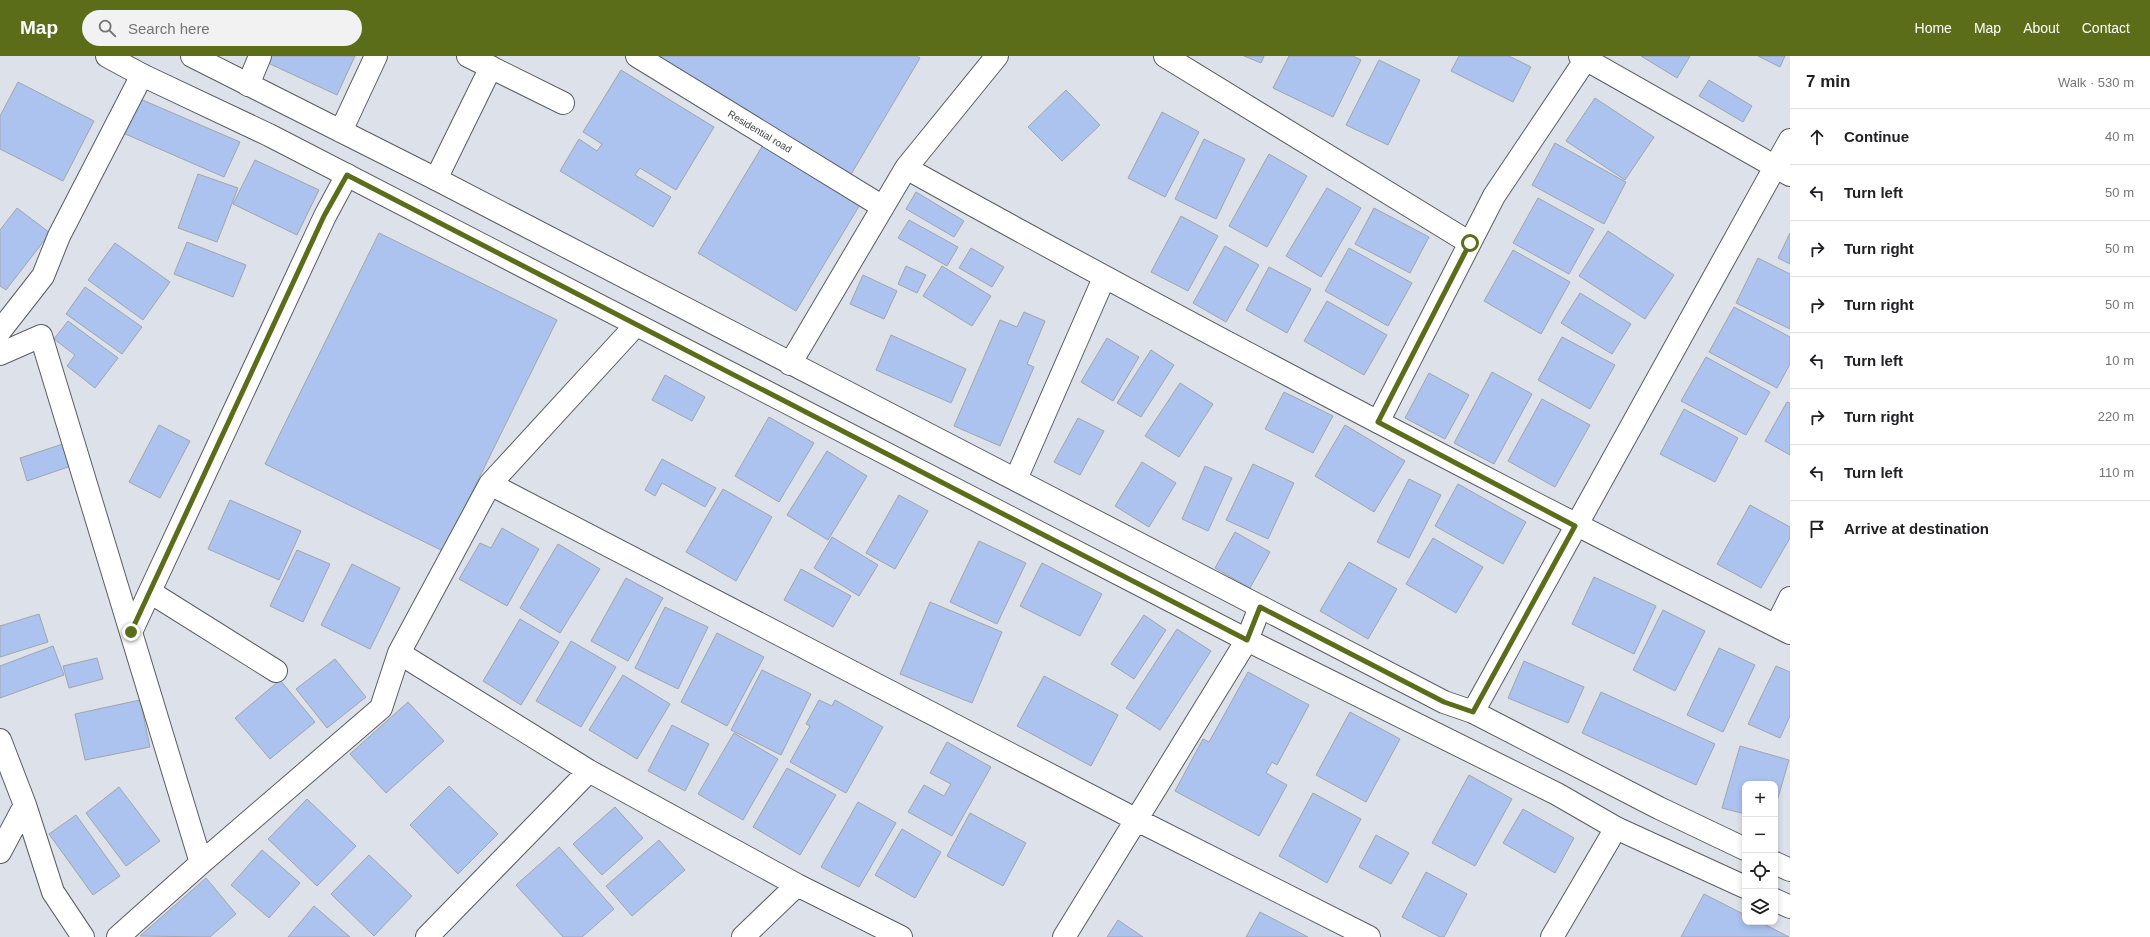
<!DOCTYPE html>
<meta charset="utf-8">
<style>
:root{--surface:#fff;--page:#f2f2f2;--text:#202124;--muted:#757577;--line:#e0e0e0;--accent:#5c6d19}
body{margin:0;font-family:Arial,sans-serif;background:var(--page);color:var(--text)}
.controls{position:absolute;right:12px;bottom:12px;display:grid;overflow:hidden;border-radius:8px;box-shadow:0 2px 6px #0003}
.controls button{width:36px;height:36px;display:grid;place-items:center;padding:0;border:0;border-bottom:1px solid var(--line);background:var(--surface);color:var(--text);font:20px sans-serif}
.stop{position:absolute;width:12px;height:12px;margin:-9px;border:3px solid #5c6d19;border-radius:50%;background:#fff}
.stop.end{background:#5c6d19;border-color:#fff;box-shadow:0 1px 4px #0008}
.list{margin:0;padding:0;list-style:none}
h2{display:flex;justify-content:space-between;align-items:center;height:52px;margin:0;padding:0 16px;font-size:17px}
h2 small{font-size:13px;font-weight:400;color:var(--muted)}
.list li{display:grid;grid-template-columns:26px 1fr auto;gap:12px;align-items:center;box-sizing:border-box;height:56px;padding:0 16px;border-top:1px solid var(--line)}
.list b{display:block;font-size:15px;white-space:nowrap}
.list em{font-size:13px;font-style:normal;color:var(--muted)}
.icon{flex:none;width:22px;height:22px;fill:none;stroke:currentColor;stroke-width:2;stroke-linecap:round;stroke-linejoin:round}
.map{position:relative;flex:none;width:1790px;height:881px;overflow:hidden}
header{display:flex;align-items:center;gap:24px;box-sizing:border-box;height:56px;padding:0 20px;background:var(--accent);color:#fff}
header strong{font-size:19px}
nav{display:flex;gap:22px;margin-inline-start:auto;font-size:14px}
.search{width:280px;height:36px;background:var(--page);display:flex;align-items:center;gap:10px;box-sizing:border-box;padding:0 14px;border-radius:22px;color:var(--muted);font-size:15px}
main{display:flex}
aside{flex:1;background:var(--surface)}
.map>svg:first-child{display:block}
</style>
<header>
<strong>Map</strong>
<div class="search"><svg class="icon" aria-label="search" viewBox="0 0 24 24"><circle cx="10" cy="10" r="6"/><path d="M15 15l6 6"/></svg>Search here</div>
<nav><a>Home</a><a>Map</a><a>About</a><a>Contact</a></nav>
</header>
<main>
<div class="map">
<svg width="1790" height="881" viewBox="0 0 1790 881">
<rect width="100%" height="100%" fill="#dde1e9"/>
<path fill="#abc3ee" stroke="#a1a5ac" d="M271,0h84l-18,39 -69,-32z
M647,0h269l4,2 -70,118z
M1244,0h20l-3,7z
M1289,0h64l8,4 -28,57 -60,-29z
M1459,0h50l22,11 -18,35 -62,-31z
M1641,0h49l-13,22z
M1758,0h27l-5,11z
M1379,4l41,20 -32,65 -42,-20z
M621,14l93,57 -38,63 -36,-22 -5,7 36,22 -18,30 -93,-56 19,-32 18,12 5,-7 -19,-12z
M1709,24l43,26 -9,16 -44,-26z
M18,26l76,39 -31,60 -63,-32v-33z
M1066,34l34,35 -38,36 -34,-34z
M138,42l102,44 -16,35 -101,-44z
M1595,42l59,39 -29,43 -59,-39z
M1162,56l37,20 -34,65 -37,-19z
M1204,83l41,20 -29,60 -41,-20z
M766,84l98,58 -68,113 -98,-58z
M1555,87l71,39 -22,42 -72,-39z
M1269,98l38,22 -40,71 -38,-21z
M255,104l64,30 -22,45 -64,-31z
M198,118l40,14 -21,54 -39,-14z
M1327,132l34,20 -40,69 -35,-21z
M916,136l48,29 -10,16 -48,-28z
M1538,142l56,31 -25,45 -56,-31z
M17,152l33,25 -44,57 -6,-4v-56z
M1374,152l55,29 -19,36 -55,-29z
M1181,160l37,20 -30,55 -37,-19z
M909,164l49,27 -11,19 -49,-28z
M1608,175l66,44 -29,44 -66,-43z
M379,177l178,87 -114,231 -178,-87z
M1790,177v31l-12,-6z
M187,186l59,23 -13,32 -59,-23z
M115,187l55,39 -27,38 -55,-40z
M1225,190l34,19 -33,57 -33,-19z
M971,192l33,19 -12,20 -33,-19z
M1349,192l63,35 -24,43 -63,-35z
M1513,194l57,32 -29,52 -57,-33z
M1758,202l32,16v55l-54,-26z
M906,210l20,9 -9,18 -19,-9z
M942,210l49,30 -19,30 -49,-30z
M1269,211l42,22 -24,44 -41,-23z
M863,219l34,16 -13,28 -34,-15z
M85,231l57,40 -20,27 -56,-40z
M1580,237l51,31 -19,30 -51,-31z
M1327,245l60,34 -23,40 -60,-34z
M1734,251l56,30v27l-13,24 -68,-36z
M1024,256l21,9 -18,43 7,3 -34,79 -46,-20 46,-106 17,7z
M68,265l50,37 -23,30 -28,-22 8,-11 -21,-16z
M891,279l75,34 -15,34 -75,-33z
M1562,281l53,28 -25,44 -52,-29z
M1107,282l32,19 -26,44 -32,-19z
M1151,294l23,15 -33,52 -24,-14z
M1706,301l64,35 -24,43 -65,-34z
M1492,316l40,22 -38,70 -40,-21z
M1429,317l40,22 -24,44 -40,-21z
M665,319l40,22 -13,24 -40,-21z
M1180,327l33,21 -34,53 -34,-21z
M1284,336l49,24 -20,37 -48,-24z
M1542,343l48,26 -35,62 -47,-26z
M1787,346l3,1v52l-25,-14z
M1684,353l54,29 -23,44 -55,-28z
M769,361l45,26 -35,59 -44,-26z
M1078,362l26,13 -24,44 -26,-13z
M159,369l31,16 -30,57 -31,-16z
M1345,369l60,36 -31,51 -59,-36z
M63,388l8,22 -44,15 -7,-23z
M827,395l40,25 -39,64 -41,-25z
M662,403l54,29 -11,19 -43,-24 -7,13 -10,-6z
M1142,406l34,21 -27,44 -34,-21z
M1253,408l41,19 -26,56 -42,-19z
M1205,410l27,12 -24,53 -26,-12z
M1409,423l32,16 -32,63 -32,-16z
M1458,428l68,38 -23,42 -68,-38z
M723,433l49,28 -36,64 -50,-29z
M899,439l29,16 -33,58 -29,-16z
M230,444l71,31 -22,49 -71,-31z
M1750,449l40,22v11l-29,50 -44,-24z
M502,472l37,21 -32,57 -48,-27 21,-36 11,5z
M1235,476l35,20 -20,36 -35,-20z
M832,481l46,28 -19,31 -45,-28z
M1433,482l50,29 -27,46 -50,-29z
M979,485l47,22 -29,61 -47,-22z
M558,488l42,25 -40,64 -40,-25z
M297,494l33,14 -27,58 -33,-16z
M1349,506l48,27 -29,50 -48,-28z
M1042,507l60,31 -22,42 -60,-30z
M352,508l48,24 -30,61 -49,-24z
M801,513l50,27 -18,31 -49,-27z
M1594,521l62,29 -22,48 -62,-30z
M626,522l37,20 -35,63 -37,-20z
M930,546l72,30 -30,71 -72,-29z
M665,551l43,20 -30,62 -43,-21z
M1663,554l42,21 -30,60 -42,-21z
M39,558l9,28 -48,15v-31z
M1144,559l22,15 -32,49 -23,-15z
M520,563l39,23 -38,63 -38,-24z
M1177,573l34,22 -51,79 -34,-22z
M717,577l47,24 -37,69 -46,-24z
M571,585l45,26 -35,60 -45,-26z
M53,590l11,29 -64,23v-32z
M1719,592l36,17 -32,67 -36,-17z
M97,602l6,21 -34,9 -6,-22z
M335,603l31,38 -39,31 -31,-39z
M1524,605l60,26 -16,36 -60,-25z
M1776,610l14,6v44l-10,22 -32,-14z
M762,614l49,24 -30,61 -50,-25z
M1248,616l61,33 -32,60 -5,-3 -6,11 21,12 -28,51 -84,-45 28,-52 6,3z
M623,619l47,29 -33,55 -48,-29z
M1044,620l74,39 -27,51 -74,-40z
M280,624l35,42 -45,37 -35,-41z
M1601,636l114,52 -19,41 -114,-52z
M140,644l10,47 -65,13 -10,-46z
M819,644l13,6 3,-6 48,27 -37,66 -56,-31 20,-36 -4,-2z
M408,646l36,39 -58,52 -36,-39z
M1350,656l50,27 -34,63 -50,-27z
M672,669l37,19 -24,47 -37,-20z
M734,677l44,26 -35,61 -45,-26z
M947,686l44,25 -39,69 -44,-24 16,-27 20,11 7,-12 -21,-11z
M1740,690l49,14 -14,48v-24h-30v30l-23,-6z
M787,712l49,27 -36,60 -47,-28z
M1469,719l43,24 -37,67 -43,-23z
M449,730l49,48 -40,40 -48,-49z
M119,731l41,54 -34,25 -40,-53z
M1313,737l48,26 -34,64 -48,-27z
M307,743l49,47 -39,40 -49,-47z
M858,746l38,21 -37,64 -38,-20z
M615,751l28,31 -41,37 -29,-31z
M1523,753l51,29 -19,35 -52,-30z
M970,757l56,30 -23,43 -56,-30z
M76,759l44,61 -27,19 -44,-61z
M902,773l39,23 -26,46 -40,-23z
M1376,779l33,18 -18,31 -32,-17z
M659,784l26,30 -53,46 -26,-30z
M559,791l55,62 -32,28h-19l-47,-52z
M262,794l38,33 -31,35 -38,-33z
M369,799l43,41 -38,40 -43,-42z
M1426,816l41,22 -23,43h-4l-38,-20z
M206,822l30,36 -26,23 -70,-1z
M1704,838l41,21v7h15l29,15h-108z
M314,850l36,31h-62z
M1260,856l48,25h-62z
M1118,864l25,17h-36z"/>
<g fill="none" stroke-linecap="round" stroke-linejoin="round">
<defs>
<path id="street" d="M468,0l95,47
M637,0l246,151
M1165,0l305,187
M1580,0l210,119
M248,29l12,-29
M341,75l35,-75
M906,112c291,162 586,315 884,465
M436,123l55,-112
M0,275l43,-55 16,-40 83,-161
M0,298l41,-18 160,527
M790,308l116,-196 91,-112
M1378,366l116,-226 94,-140
M1016,423l88,-201
M490,428l647,336 232,117
M150,536l126,79
M1776,570l14,-28
M131,576l194,-416 22,-41
M399,597l91,-169 146,-159
M1473,656l317,-572
M0,684l25,65 28,87 30,45
M0,796l25,-47
M118,881l83,-74 180,-155 18,-55 190,118 208,114 104,52
M427,881l162,-166
M743,881l54,-52
M1064,881l183,-297 13,-33
M1552,881l64,-109"/>
<path id="secondary" d="M107,0l35,19 127,60 978,505 310,154 59,34 129,59
M192,0l244,123 1008,523 29,10 186,96 86,41
M1775,807l15,7
M1775,844l15,7"/>
</defs>
<use href="#street" stroke="#595d63" stroke-width="24"/>
<use href="#secondary" stroke="#595d63" stroke-width="24"/>
<use href="#street" stroke="#fff" stroke-width="22"/>
<use href="#secondary" stroke="#fff" stroke-width="22"/>
</g>
<g fill="none" stroke-linecap="round" stroke-linejoin="round">
<path stroke="#5c6d19" stroke-width="5" d="M131,576l193,-416 23,-41 900,465 13,-33 184,95 29,10 102,-186 -197,-104 92,-179"/>
</g>
<g text-anchor="middle" stroke-width="3.5" stroke-linejoin="round" paint-order="stroke">
<g font-size="10" fill="#3a3b3e" stroke="#fff">
<text transform="translate(760 75) rotate(31)" y="4">Residential road</text>
</g>
</g>
</svg>
<div class="controls">
<button>+</button>
<button>−</button>
<button><svg class="icon" aria-label="locate" viewBox="0 0 24 24"><circle cx="12" cy="12" r="6"/><path d="M12 2v4M12 18v4M2 12h4M18 12h4"/></svg></button>
<button><svg class="icon" aria-label="layers" viewBox="0 0 24 24"><path d="M12 4l9 5-9 5-9-5zM3 14l9 5 9-5"/></svg></button>
</div>
<div class="stop" style="left:1470px;top:187px"></div>
<div class="stop end" style="left:131px;top:576px"></div>
</div>
<aside>
<h2>7 min<small>Walk · 530 m</small></h2>
<ul class="list">
<li><svg class="icon" aria-label="ahead" viewBox="0 0 24 24"><path d="M12 20V5M6 11l6-6 6 6"/></svg><div><b>Continue</b></div><em>40 m</em></li>
<li><svg class="icon" aria-label="left" viewBox="0 0 24 24"><path d="M17 20v-9H6M10 6l-5 5 5 5"/></svg><div><b>Turn left</b></div><em>50 m</em></li>
<li><svg class="icon" aria-label="right" viewBox="0 0 24 24"><path d="M7 20v-9h11M14 6l5 5-5 5"/></svg><div><b>Turn right</b></div><em>50 m</em></li>
<li><svg class="icon" aria-label="right" viewBox="0 0 24 24"><path d="M7 20v-9h11M14 6l5 5-5 5"/></svg><div><b>Turn right</b></div><em>50 m</em></li>
<li><svg class="icon" aria-label="left" viewBox="0 0 24 24"><path d="M17 20v-9H6M10 6l-5 5 5 5"/></svg><div><b>Turn left</b></div><em>10 m</em></li>
<li><svg class="icon" aria-label="right" viewBox="0 0 24 24"><path d="M7 20v-9h11M14 6l5 5-5 5"/></svg><div><b>Turn right</b></div><em>220 m</em></li>
<li><svg class="icon" aria-label="left" viewBox="0 0 24 24"><path d="M17 20v-9H6M10 6l-5 5 5 5"/></svg><div><b>Turn left</b></div><em>110 m</em></li>
<li><svg class="icon" aria-label="arrive" viewBox="0 0 24 24"><path d="M6 21V4h12l-3 4 3 4H6"/></svg><div><b>Arrive at destination</b></div></li>
</ul>
</aside>
</main>
